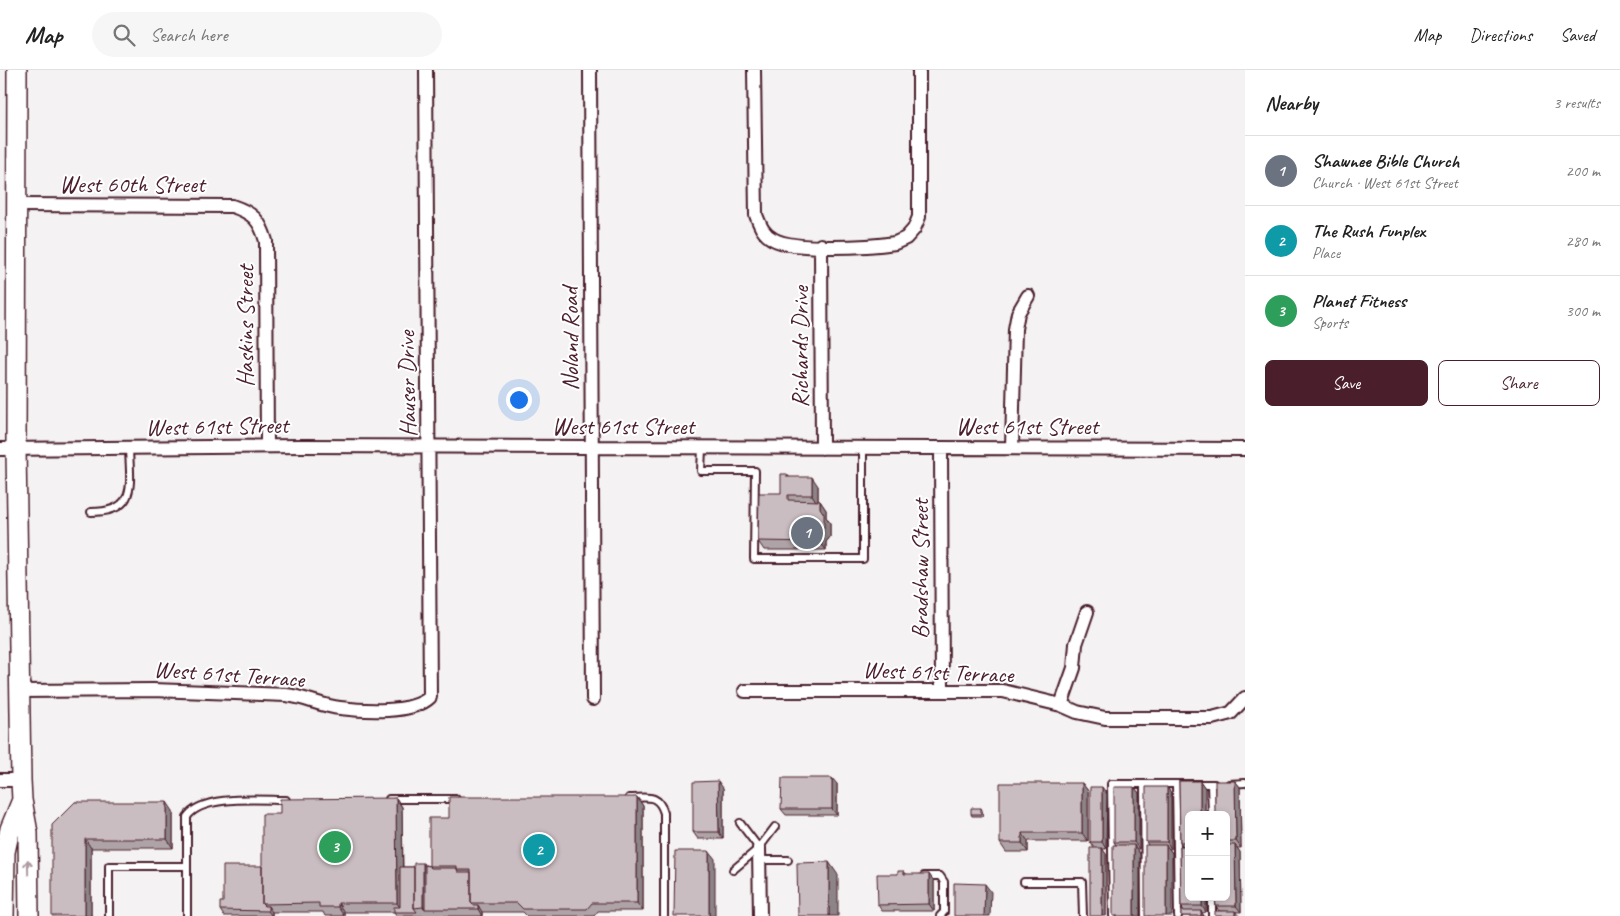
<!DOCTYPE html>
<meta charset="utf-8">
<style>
:root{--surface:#fff;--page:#f6f6f6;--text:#222;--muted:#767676;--line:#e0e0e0;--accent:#4a1f2b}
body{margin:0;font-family:Caveat,sans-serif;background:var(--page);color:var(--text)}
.controls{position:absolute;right:15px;bottom:15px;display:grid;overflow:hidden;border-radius:8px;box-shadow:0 2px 8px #0003}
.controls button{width:45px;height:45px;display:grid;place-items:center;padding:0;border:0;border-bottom:1px solid var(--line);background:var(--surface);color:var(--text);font:25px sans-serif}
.you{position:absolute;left:518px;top:329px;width:18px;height:18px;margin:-12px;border:4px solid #fff;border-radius:50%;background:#1a73e8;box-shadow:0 0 0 8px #1a73e833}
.badge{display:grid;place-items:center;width:32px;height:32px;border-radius:50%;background:var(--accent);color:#fff;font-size:16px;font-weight:700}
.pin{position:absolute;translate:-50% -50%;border:2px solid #fff;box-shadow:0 1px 5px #0006}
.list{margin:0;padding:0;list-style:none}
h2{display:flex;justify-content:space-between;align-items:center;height:65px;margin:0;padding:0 20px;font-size:21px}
h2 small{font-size:16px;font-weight:400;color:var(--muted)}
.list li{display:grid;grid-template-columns:32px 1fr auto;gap:15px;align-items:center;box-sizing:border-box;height:70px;padding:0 20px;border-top:1px solid var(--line)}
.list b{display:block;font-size:19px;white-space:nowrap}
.list p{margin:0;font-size:16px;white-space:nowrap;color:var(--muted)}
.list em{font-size:16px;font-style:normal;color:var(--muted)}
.actions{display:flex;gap:10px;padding:15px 20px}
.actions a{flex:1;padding:11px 0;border:1px solid var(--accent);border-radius:8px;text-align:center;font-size:18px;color:var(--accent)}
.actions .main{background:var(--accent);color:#fff}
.icon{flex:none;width:28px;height:28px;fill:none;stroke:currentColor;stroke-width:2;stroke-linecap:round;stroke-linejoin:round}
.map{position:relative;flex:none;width:1245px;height:846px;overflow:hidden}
header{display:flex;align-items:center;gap:30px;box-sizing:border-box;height:70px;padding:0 25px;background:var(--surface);border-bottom:1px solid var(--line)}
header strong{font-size:24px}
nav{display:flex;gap:28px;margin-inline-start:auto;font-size:18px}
.search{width:350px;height:45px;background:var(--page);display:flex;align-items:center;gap:12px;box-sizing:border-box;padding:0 18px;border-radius:28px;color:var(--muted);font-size:19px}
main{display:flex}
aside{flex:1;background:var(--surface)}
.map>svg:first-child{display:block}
</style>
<header>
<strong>Map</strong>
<div class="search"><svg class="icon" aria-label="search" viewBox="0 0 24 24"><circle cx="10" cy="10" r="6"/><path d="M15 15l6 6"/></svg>Search here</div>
<nav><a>Map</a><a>Directions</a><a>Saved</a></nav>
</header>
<main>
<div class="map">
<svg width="1245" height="846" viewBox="0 0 1245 846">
<rect width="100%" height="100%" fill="#f4f2f2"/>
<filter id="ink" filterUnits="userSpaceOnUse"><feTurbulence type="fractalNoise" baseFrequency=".02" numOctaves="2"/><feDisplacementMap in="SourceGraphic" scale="10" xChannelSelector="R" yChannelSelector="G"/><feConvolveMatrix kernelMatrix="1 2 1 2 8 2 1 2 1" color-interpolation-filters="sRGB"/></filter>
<g filter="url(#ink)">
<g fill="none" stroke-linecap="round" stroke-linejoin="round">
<defs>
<path id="service" d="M702,378l-1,23h54l-1,88h109v-111
M91,442c47,0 39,-27 38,-64
M1144,714l1,132
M1176,714l2,132
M1229,714l16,-1
M629,728c18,0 29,-5 35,15v103
M389,729h67
M1212,745l-1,-31h3
M740,753l19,25
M759,790h29
M733,800l26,-22 16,-21
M924,806h16l4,6v30l-4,4
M1024,812h58l1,34
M1212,827v19
M109,846v-50h78
M187,846v-99c15,-23 74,-17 99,-17
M1113,846l-2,-132h100"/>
<path id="minor" d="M590,0l3,629
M754,0l2,145c4,10 7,19 17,24 20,12 97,8 122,4l11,-5 8,-9 5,-12v-147
M15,135l217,1c21,7 28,14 34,35l1,205
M821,175l1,203
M1012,377l3,-118 3,-16 10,-17
M941,378l1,243
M0,379l301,-3 944,3
M20,621l133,-1 133,5c19,2 35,11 54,13 23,3 73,6 90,-11l-4,-627
M745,621h258l58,14 16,7 28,6h107l19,-5 14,-15
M1061,635l13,-37 2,-24 11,-32
M0,710h21
M759,778l1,68"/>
<path id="secondary" d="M17,0l-1,379 5,331 1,20 6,33 1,83
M4,846l1,-64 5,-23 12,-29"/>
</defs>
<use href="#service" stroke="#4a1f2b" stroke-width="10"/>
<use href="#minor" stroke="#4a1f2b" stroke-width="16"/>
<use href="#secondary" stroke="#4a1f2b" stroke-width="22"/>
<use href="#service" stroke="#fff" stroke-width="6"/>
<use href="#minor" stroke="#fff" stroke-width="12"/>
<use href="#secondary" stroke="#fff" stroke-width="19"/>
</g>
<path fill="#aea3a6" stroke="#4a1f2b" d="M787,404l2,3 29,9v15h2l6,9v7l4,6v14l-4,5v8h-62l-6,-9 23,-48z
M1179,711h21l5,7v27h-16v82h17v15l-4,1 2,3h-23v-5h3l-3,-5 -1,-60h3l-3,-4z
M1235,711l5,6 1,61h-4l3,4 1,60 -22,-1 -3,-5 10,-9v-82z
M1082,713l6,8v50h-60v11h-22l-6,-9z
M837,714v31h-51l-5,-6z
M1134,717l5,6v56h-3l4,5 -24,-9 -2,-3z
M1167,717l4,6v56h-2l3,4 -24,-8 -2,-3z
M723,718v51h-25l-5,-7z
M1107,724l-1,55h-4l4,5v62l-12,-68 -4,-6z
M637,727l6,9v105h-45l-4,5h-67l-4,-4h-41v4h-85l-3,-4h-50v4h-19l-2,-4h-51v4h-48l-4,-6 42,-44 18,-52 116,-16 6,9 1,60h11l11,-2 4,1 20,-48z
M75,732l98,9v37h-82v68z
M981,738l1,2 1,6h-11l-1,-2z
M904,801l2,3 28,7v30h-52l-4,-6 20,-31z"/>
<path fill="#8d8487" stroke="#4a1f2b" d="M812,407l6,9v18l-6,-9z
M820,431l6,9v7l4,6v14l-4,5v8l-6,-8z
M832,708l5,6v31l-5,-6z
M718,711l5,7v51l-4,-7z
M1200,711l5,7v27h-5z
M1235,711l5,6 1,61 -5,-7z
M1082,713l6,8v50l-6,-8z
M1102,717l5,7 -1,55 -4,-7z
M1134,717l5,6v56l-5,-7z
M1167,717l4,6v56l-4,-7z
M637,727l6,9v105l-6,-8z
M396,728l6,9 1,105 -6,-9z
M167,732l6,9v37l-6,-9z
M1022,763l6,8v11l-6,-9z
M85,769l6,9v68h-6z
M1134,775l6,9v62h-6z
M1166,775l6,8v63h-6z
M1235,775l5,7 1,60 -5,-6z
M1102,778l4,6v62h-4z
M709,781l6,8v57h-6z
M829,792l9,13v41h-9z
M423,793l6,9 -4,37 -2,-2z
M929,804l5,7v30l-5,-7z
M985,814l6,8 -1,24h-6z
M1202,827h4v15l-4,-6z
M338,833l6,9v4l-6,-9z
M478,835l4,7v4l-4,-7z
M268,836l4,6v4l-4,-5z
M1201,841l3,5h-3z
M1235,841l4,5h-4z"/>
<path fill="#cabdc1" stroke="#4a1f2b" d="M781,404h6v3h25v18h-24v5l32,1v7l4,6v14l-4,5v9l-62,-1 1,-48h22z
M782,708h50v31h-51z
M718,711l1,51h-26v-50z
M1179,711h21v34h-11v27h-9z
M1215,711h20l1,60h-10v-26h-11z
M1000,713h82v50h-60v10h-22z
M1090,717h12v55h-12z
M1114,717h20v55h-20z
M1146,717h21v55h-21z
M449,727h188v106h-45l-5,6h-64l-6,-6h-46v-33h-14v-4h-28v-48h20z
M396,728l1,105h-59v4h-19v-4l-57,1v-90h18v-15z
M75,732h92v37h-82v77h-33v-91z
M971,738h10v6h-10z
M1113,775h21v71h-21z
M1145,775h21v71h-21z
M1226,775h9l1,61h-20l-1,-9h11z
M1180,776h9v51h13v9h-21z
M1090,778h12v68h-12z
M675,781h34v65h-35z
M829,792v54h-31l-1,-53z
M414,793h9v44l-9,1z
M425,795l4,1 2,2h26l1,4h13v31l2,2h5v4h-53z
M223,796h39v38l2,2h4v5l-48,-1v-8h3z
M400,797h14v41l3,4h-23v-5h6z
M898,801h6v3h25v30l-51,1 -1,-31h21z
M954,813l31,1 -1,32h-30z
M1181,841h20v5h-20z
M1215,841h20v5h-20z"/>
<defs><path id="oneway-shaft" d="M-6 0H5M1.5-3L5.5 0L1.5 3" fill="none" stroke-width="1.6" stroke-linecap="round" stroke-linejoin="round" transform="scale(1.25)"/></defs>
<use stroke="#ae9aa0" href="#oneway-shaft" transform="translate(28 797) rotate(-91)"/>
</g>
<g text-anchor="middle" stroke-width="4" stroke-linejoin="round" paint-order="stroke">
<g font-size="24" fill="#4a1f2b" stroke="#fff">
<text x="132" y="122">West 60th Street</text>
<text transform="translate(245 256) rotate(-90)" y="8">Haskins Street</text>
<text transform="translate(570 269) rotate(-90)" y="8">Noland Road</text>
<text transform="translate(800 277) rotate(-90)" y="8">Richards Drive</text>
<text transform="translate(407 314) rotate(-91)" y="8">Hauser Drive</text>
<text transform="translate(217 356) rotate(-1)" y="8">West 61st Street</text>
<text x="623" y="364">West 61st Street</text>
<text x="1027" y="364">West 61st Street</text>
<text transform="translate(920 499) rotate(-90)" y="8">Bradshaw Street</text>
<text transform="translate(938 602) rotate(2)" y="8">West 61st Terrace</text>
<text transform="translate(229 604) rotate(4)" y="8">West 61st Terrace</text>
</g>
</g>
</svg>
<div class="controls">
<button>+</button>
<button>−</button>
</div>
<div class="you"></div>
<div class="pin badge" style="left:807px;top:463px;background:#6b7280">1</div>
<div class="pin badge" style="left:539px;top:780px;background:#0f9aa8">2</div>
<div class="pin badge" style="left:335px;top:777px;background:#2e9e5b">3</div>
</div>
<aside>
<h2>Nearby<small>3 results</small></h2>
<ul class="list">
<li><span class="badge" style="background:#6b7280">1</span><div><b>Shawnee Bible Church</b><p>Church · West 61st Street</p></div><em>200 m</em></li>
<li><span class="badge" style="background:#0f9aa8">2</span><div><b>The Rush Funplex</b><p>Place</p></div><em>280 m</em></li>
<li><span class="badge" style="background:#2e9e5b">3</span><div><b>Planet Fitness</b><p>Sports</p></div><em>300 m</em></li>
</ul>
<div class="actions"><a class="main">Save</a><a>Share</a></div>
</aside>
</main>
